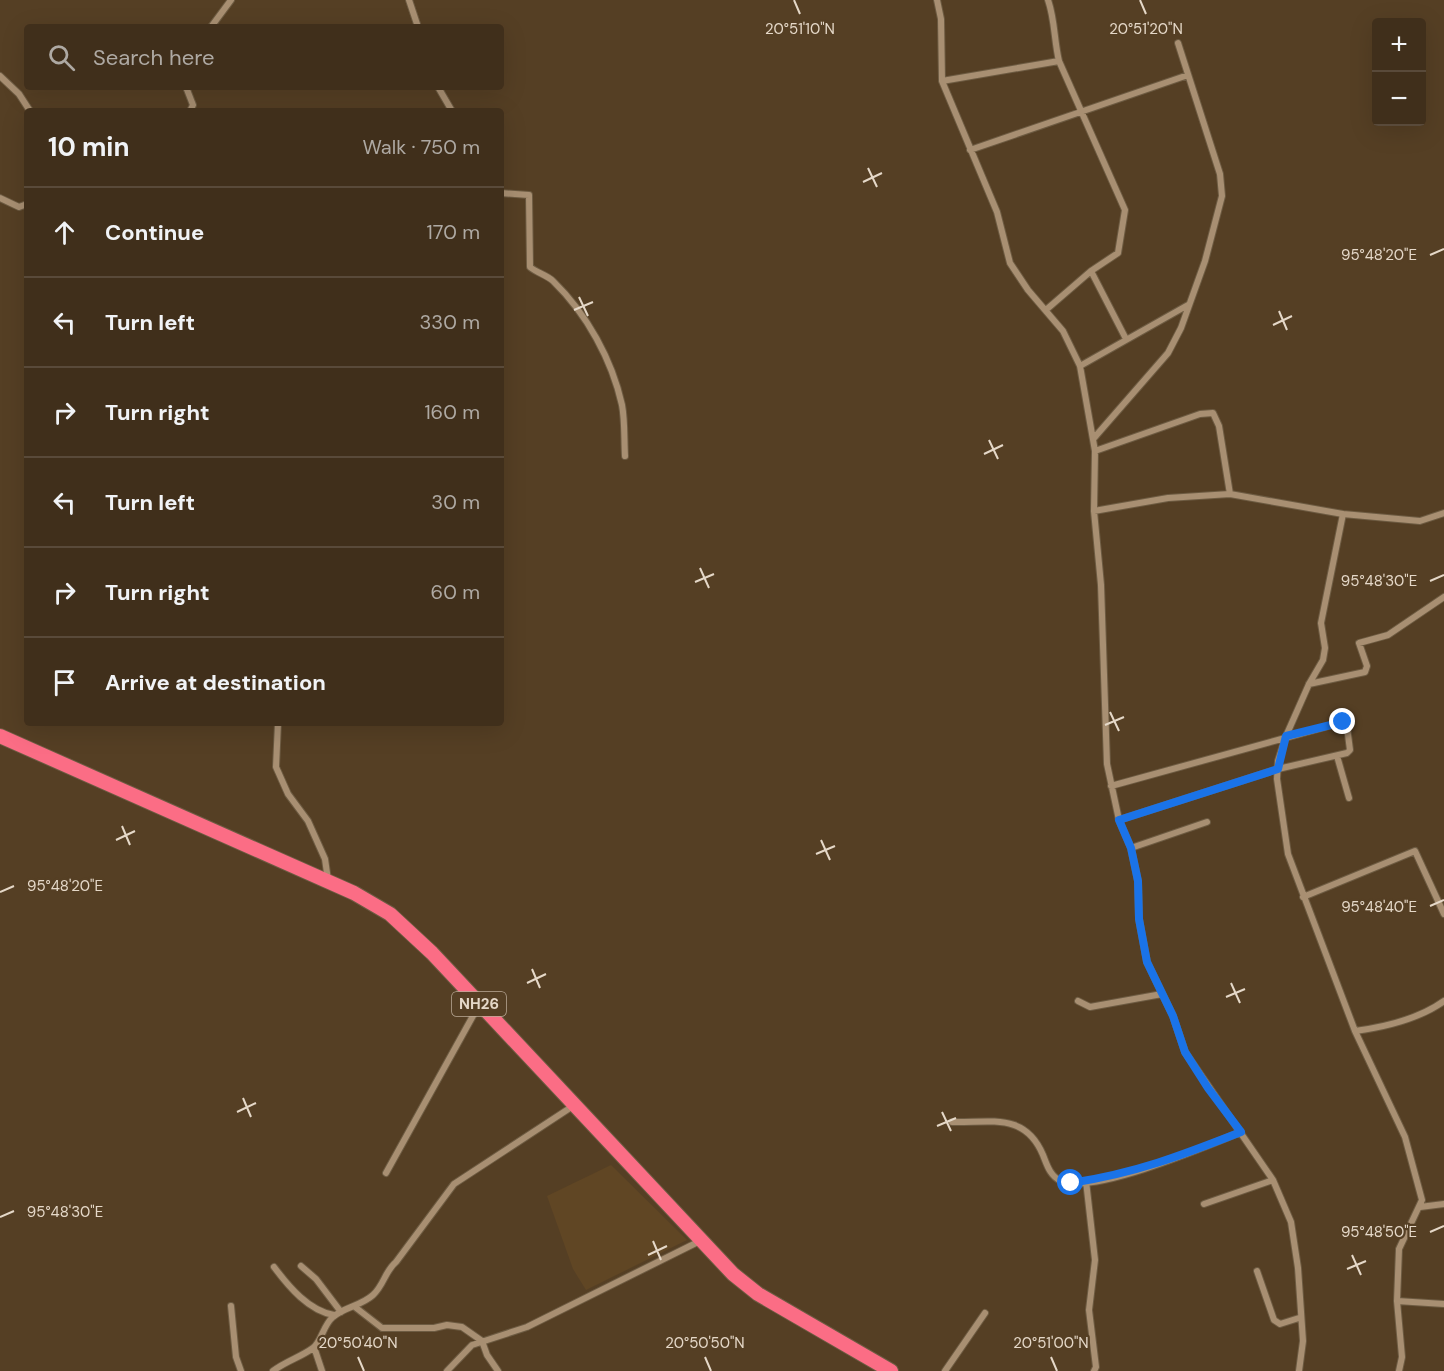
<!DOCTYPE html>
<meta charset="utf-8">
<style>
:root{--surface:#402f1b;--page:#4b3b28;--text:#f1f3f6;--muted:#aea9a3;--line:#594a3a}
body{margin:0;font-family:"DM Sans",sans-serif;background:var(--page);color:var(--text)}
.controls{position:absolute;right:18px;top:18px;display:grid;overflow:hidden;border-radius:6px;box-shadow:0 6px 24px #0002}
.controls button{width:54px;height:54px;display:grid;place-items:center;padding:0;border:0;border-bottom:2px solid var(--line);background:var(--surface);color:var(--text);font:30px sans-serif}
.stop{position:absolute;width:18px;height:18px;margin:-14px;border:4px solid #1a73e8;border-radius:50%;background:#fff}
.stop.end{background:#1a73e8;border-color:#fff;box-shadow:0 2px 6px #0008}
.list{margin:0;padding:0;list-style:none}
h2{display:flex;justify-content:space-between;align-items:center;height:78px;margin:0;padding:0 24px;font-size:26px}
h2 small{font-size:20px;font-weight:400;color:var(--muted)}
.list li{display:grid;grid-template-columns:39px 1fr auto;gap:18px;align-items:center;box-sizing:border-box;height:90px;padding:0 24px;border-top:2px solid var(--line)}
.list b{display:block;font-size:22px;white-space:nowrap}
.list em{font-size:20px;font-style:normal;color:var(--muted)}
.icon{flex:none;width:33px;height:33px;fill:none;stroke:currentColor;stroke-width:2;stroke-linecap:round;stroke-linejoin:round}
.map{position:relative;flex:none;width:1444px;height:1371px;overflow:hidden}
.search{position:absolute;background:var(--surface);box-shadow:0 6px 24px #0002;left:24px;top:24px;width:480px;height:66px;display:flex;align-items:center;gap:15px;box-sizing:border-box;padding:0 21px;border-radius:6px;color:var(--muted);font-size:22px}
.panel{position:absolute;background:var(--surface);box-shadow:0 6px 24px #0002;left:24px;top:108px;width:480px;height:618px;border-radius:6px}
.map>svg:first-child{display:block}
</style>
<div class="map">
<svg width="1444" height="1371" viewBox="0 0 1444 1371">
<rect width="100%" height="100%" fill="#553f24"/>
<path fill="#604624" d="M611,1165l76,75 -101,50 -13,-21 -26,-73z"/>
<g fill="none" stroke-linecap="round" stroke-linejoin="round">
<defs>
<path id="street" d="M409,0l9,27
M937,0l4,19 1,62 55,131 13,51 18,27 35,41 17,35 15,85 -1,60 7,74 6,179 12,56 12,28 7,33 1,38 8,43 26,54 12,36 88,128 18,42 7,46 5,73 -4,30
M211,27l20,-27
M0,76l19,18 11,17
M942,81l117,-20
M186,87l7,18 -3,6
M438,87l14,24
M970,150l218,-75
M501,193l28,2 1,72c7,6 17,8 23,14 34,33 59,79 69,124 3,16 2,34 3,51
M0,198l19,9 8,-3
M1091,271l35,68
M1047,309l44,-38 27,-18 7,-43 -66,-149c-5,-21 -4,-41 -11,-61
M1080,366l108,-61
M1094,438l74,-85 13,-25 24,-67 17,-65 -2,-22 -42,-131
M1095,451l105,-37 13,-1 6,13 11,68
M1094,511l74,-13 62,-4 113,20 77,7 24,-8
M1343,514l-22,109 4,25 -2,12 -14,24 -23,52 -8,25 -1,18 11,75 67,177
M1309,684l56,-12 2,-6 -8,-23 29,-8 56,-38
M278,723l-2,44 12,27 20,27 17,38 3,21
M1337,756l12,42
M1111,786l232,-64 4,5 3,23 -3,3 -69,16 -159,51
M1131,848l76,-26
M1303,897l112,-46 29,63
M1078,1001l12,6 72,-13
M952,1122c39,1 73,-10 91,33 4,10 7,21 18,26 32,14 146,-35 180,-49
M386,1173l93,-168
M1086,1181l9,79 -6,50 7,57 -2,4
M1204,1204l69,-24
M1420,1207l24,-3
M301,1266l15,13 25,33
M274,1267c15,20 35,44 60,48
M1257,1271l17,49 6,4 19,-6
M1397,1301l47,3
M231,1306l5,51 5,14
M355,1307l27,21h52l13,-3 15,2 20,14 5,14 11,16
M314,1347l8,24
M273,1371c13,-10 28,-14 40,-23 9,-7 10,-23 20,-31 11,-10 28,-11 40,-22 11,-10 12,-24 23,-33l58,-78 119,-78
M447,1371l25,-26 55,-18 173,-86
M945,1371l40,-58
M1399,1371l3,-14 -5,-56 2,-52 23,-49 -17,-63 -50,-106c30,-4 64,-12 89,-30"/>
<path id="highway" d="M0,736l354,157 36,21 42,39 301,321 25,20 133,77"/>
</defs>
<use href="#street" stroke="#6d5b42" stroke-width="8"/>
<use href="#highway" stroke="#6d5b42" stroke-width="16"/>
<use href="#street" stroke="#a88f72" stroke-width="6"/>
<use href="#highway" stroke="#fb6d85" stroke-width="14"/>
</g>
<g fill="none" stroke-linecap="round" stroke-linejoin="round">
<path stroke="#1a73e8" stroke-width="8" d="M1071,1183c65,-10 109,-27 170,-51l-33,-44 -23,-36 -12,-36 -26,-54 -8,-43 -1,-38 -7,-33 -12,-28 159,-51 8,-33 57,-14"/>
</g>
<path fill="none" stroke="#e5d8c8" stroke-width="2" d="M794,0l6,14M1140,0l6,14M868,168l9,19M863,182l19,-9M1430,255l14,-6M579,297l9,19M574,310l19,-8M1279,311l8,19M1273,325l19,-9M989,440l9,19M984,454l19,-9M700,568l9,20M1430,581l14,-6M695,582l19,-8M1110,712l9,19M1105,725l19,-8M122,826l8,19M116,840l19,-9M821,840l9,20M816,854l19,-8M0,892l14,-6M1430,906l14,-6M532,969l8,19M527,983l19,-9M1231,983l9,20M1226,997l19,-8M243,1098l8,19M237,1112l19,-9M942,1112l9,19M937,1126l19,-8M0,1217l14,-6M1430,1232l14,-6M653,1241l8,19M648,1255l19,-9M1352,1255l9,20M1347,1269l19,-8M358,1357l6,14M705,1357l6,14M1051,1357l6,14"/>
<g text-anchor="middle" stroke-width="4.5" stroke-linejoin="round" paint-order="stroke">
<rect fill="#553f24" stroke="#baaa97" stroke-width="1.5" x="452" y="992" width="54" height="24" rx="4.5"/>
<g font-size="15" font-weight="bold" fill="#e5d8c8">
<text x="479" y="1009">NH26</text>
</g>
</g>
<g font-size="15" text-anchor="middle" fill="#e5d8c8" stroke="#553f24" stroke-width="4.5" stroke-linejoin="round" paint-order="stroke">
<text x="1146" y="34">20°51'20"N</text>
<text x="800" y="34">20°51'10"N</text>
<text x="1379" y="260">95°48'20"E</text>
<text x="1379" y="586">95°48'30"E</text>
<text x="65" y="891">95°48'20"E</text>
<text x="1379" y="912">95°48'40"E</text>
<text x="65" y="1217">95°48'30"E</text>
<text x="1379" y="1237">95°48'50"E</text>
<text x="358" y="1348">20°50'40"N</text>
<text x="705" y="1348">20°50'50"N</text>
<text x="1051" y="1348">20°51'00"N</text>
</g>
</svg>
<div class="controls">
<button>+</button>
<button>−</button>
</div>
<div class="stop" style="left:1071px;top:1183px"></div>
<div class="stop end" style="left:1343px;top:722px"></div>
<div class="search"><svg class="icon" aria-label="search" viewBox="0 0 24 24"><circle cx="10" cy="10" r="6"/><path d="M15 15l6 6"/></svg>Search here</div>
<section class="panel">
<h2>10 min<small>Walk · 750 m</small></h2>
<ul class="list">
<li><svg class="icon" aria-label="ahead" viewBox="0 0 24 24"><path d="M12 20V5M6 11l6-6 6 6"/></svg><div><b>Continue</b></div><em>170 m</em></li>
<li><svg class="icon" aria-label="left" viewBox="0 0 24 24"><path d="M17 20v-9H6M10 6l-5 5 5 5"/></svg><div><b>Turn left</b></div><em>330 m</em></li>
<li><svg class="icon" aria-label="right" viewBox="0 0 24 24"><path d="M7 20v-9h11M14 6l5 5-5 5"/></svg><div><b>Turn right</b></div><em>160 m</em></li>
<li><svg class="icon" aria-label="left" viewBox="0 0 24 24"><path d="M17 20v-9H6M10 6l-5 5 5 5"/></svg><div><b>Turn left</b></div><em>30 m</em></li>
<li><svg class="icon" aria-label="right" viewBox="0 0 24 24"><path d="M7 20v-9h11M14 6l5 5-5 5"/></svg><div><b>Turn right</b></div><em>60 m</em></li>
<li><svg class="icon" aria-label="arrive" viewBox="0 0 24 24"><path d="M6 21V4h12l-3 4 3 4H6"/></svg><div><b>Arrive at destination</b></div></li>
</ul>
</section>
</div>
